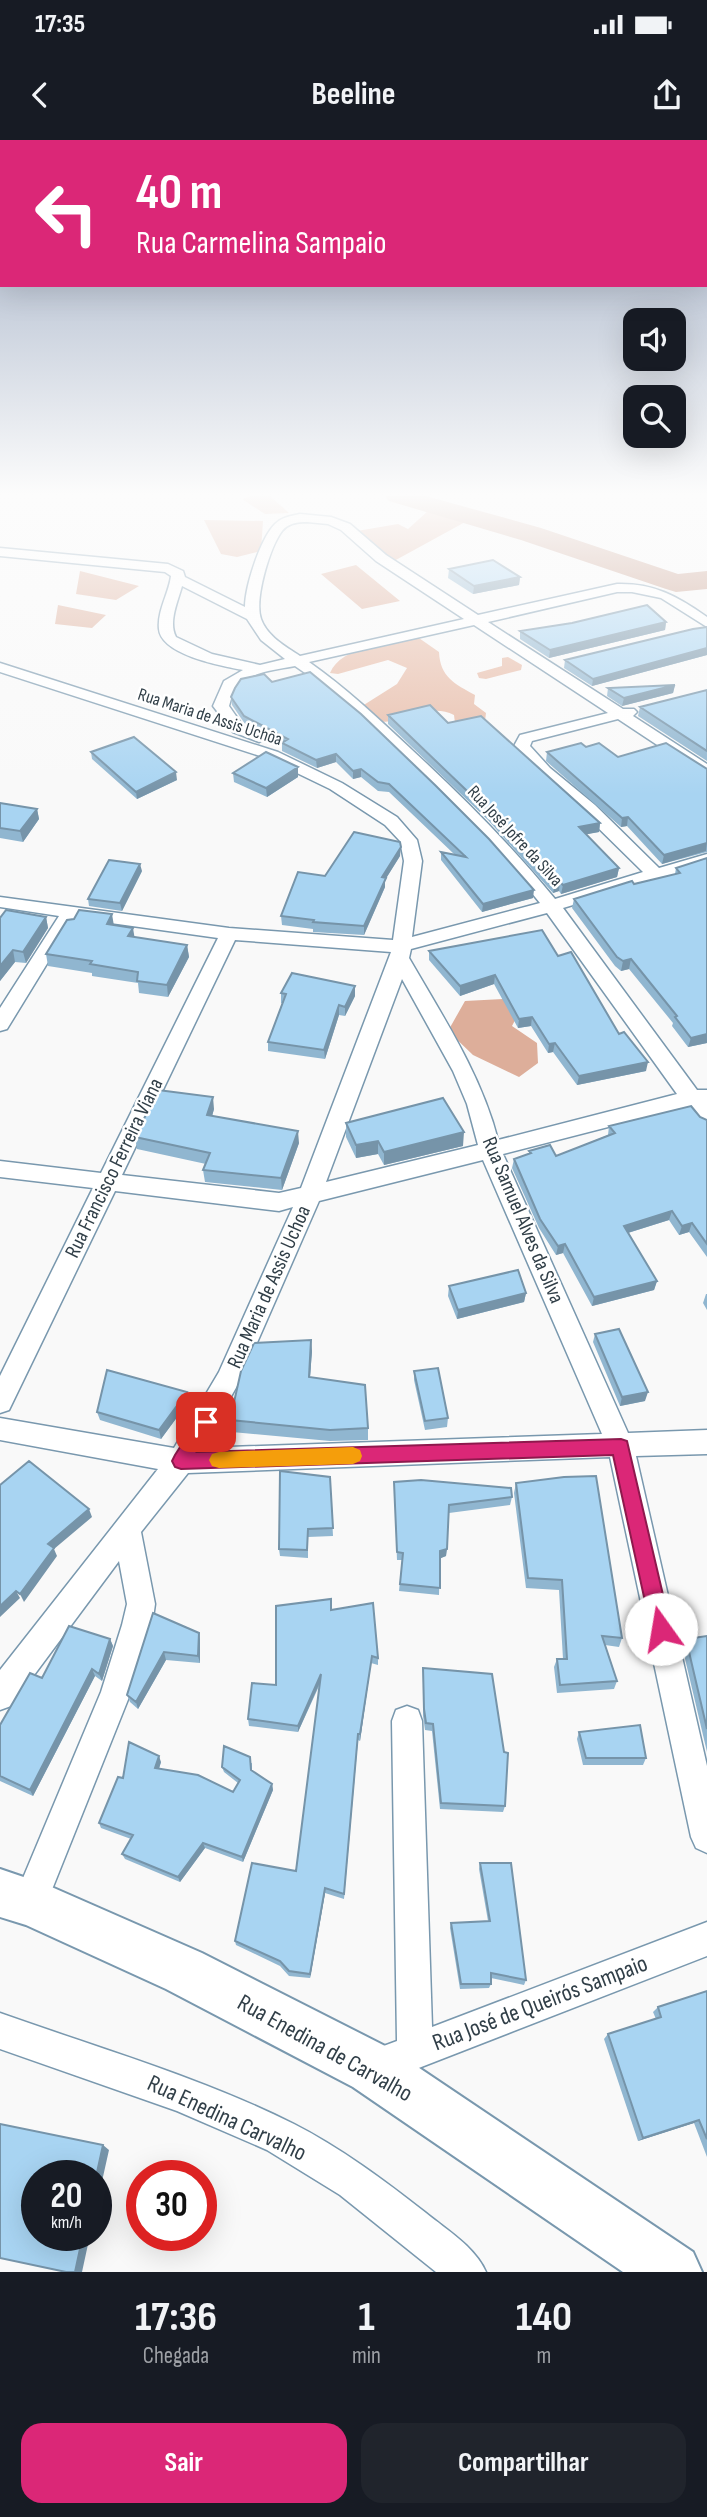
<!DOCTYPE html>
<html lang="pt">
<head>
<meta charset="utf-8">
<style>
  :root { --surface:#171b24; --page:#20242c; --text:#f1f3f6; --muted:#9ea1a6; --accent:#db2777 }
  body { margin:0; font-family:"Sofia Sans Condensed",sans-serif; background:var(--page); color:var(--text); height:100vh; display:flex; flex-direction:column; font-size:26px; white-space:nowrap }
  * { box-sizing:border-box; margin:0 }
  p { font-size:23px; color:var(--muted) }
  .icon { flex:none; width:38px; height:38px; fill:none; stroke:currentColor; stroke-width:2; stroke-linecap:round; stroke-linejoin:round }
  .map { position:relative; height:2132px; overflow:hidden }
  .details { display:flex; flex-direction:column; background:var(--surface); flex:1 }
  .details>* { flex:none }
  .top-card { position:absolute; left:0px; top:0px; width:707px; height:147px; box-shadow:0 7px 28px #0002; background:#db2777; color:#fff; overflow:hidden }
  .buttons { position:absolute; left:623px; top:168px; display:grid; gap:14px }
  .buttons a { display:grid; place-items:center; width:63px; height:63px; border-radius:14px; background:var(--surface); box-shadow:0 7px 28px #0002; font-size:35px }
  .speed { position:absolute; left:21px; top:2020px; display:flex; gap:14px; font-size:35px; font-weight:700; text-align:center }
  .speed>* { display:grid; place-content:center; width:91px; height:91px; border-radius:50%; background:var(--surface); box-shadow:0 7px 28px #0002; line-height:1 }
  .speed small { font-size:18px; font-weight:400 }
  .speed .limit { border:10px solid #d22; background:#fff; color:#111 }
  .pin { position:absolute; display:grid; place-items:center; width:60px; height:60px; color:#fff; margin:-30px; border-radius:14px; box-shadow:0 4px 10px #0006 }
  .me { position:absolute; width:77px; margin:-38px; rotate:347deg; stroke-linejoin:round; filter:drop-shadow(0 0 5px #0008) }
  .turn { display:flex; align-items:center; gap:24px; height:147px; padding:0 21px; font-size:32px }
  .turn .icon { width:91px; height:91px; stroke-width:2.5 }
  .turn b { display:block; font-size:49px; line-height:60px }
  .eta { display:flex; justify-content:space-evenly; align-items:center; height:119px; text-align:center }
  .eta b { font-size:42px; font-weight:700; line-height:49px }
  .button { display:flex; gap:14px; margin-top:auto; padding:14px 21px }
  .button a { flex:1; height:80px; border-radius:21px; background:var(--accent); color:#fff; font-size:28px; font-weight:700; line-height:80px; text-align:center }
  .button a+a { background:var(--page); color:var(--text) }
  .status { display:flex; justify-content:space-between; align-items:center; height:49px; padding:0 35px; background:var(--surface); direction:ltr }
  .status svg { height:19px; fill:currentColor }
  header { display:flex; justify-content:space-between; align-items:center; height:91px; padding:0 21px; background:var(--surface); font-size:32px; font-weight:700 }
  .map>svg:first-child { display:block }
</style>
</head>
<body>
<div class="status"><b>17:35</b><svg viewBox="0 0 49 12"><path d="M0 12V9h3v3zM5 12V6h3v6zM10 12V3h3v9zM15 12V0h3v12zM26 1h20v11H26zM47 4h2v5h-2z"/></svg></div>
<header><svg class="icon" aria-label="back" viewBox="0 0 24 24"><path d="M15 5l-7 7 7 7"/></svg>Beeline<svg class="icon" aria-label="share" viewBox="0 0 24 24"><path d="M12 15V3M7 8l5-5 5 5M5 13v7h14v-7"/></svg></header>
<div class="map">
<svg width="707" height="2132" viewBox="0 0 707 2132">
  <rect width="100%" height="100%" fill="#f9f9f9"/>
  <path fill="#e7bba7" d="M416,496L439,512C440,537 455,544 475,555L474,564L486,573L485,581L455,583L454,575C425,560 397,591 372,579C368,577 363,571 359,568L397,544L407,528L388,520L338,534L330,533C341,506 391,502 416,496Z
    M508,517L522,525L521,530L486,539L479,538L477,533L502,526V518Z"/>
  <path fill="#ddae9a" d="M251,356H270L289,373L265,374L242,359Z
    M428,371L467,381L394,421L357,391L398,384L408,389Z
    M204,380L263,381L261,411L237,417L221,414Z
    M356,425L400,461L362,469L321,434Z
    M80,431L139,446L116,460L76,454Z
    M58,465L106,475L92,488L55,484Z
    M503,859L524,863L512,886L537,903L538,923L519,937L473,915L448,891L465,861Z"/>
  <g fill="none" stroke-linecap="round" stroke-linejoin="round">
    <path fill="#c49683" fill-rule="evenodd" d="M385,356H426L541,388L678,434L707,431V449L676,452L666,449L521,400L389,361Z"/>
    <defs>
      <path id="minor" d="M300,374L331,377L350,384L386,415L478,475L617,444C654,443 677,456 707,477V487L661,458L632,452H617L488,482L623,569H634L637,572L633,576L707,624V636L701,634L618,579L532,601L530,606L550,628L595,665L659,728L707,714V725L563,768L697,950H707V988L699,985L686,967L503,1014L628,1293L707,1290V1314L636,1316L707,1626V1713L696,1708L691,1697L610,1317L188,1333L141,1392L155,1464L152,1485L131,1552L47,1762L42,1774L30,1779L18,1774L13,1762L101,1552L122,1485L127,1464L119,1421L11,1566L0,1570V1530L158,1329L0,1300V1278L174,1308L219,1232L293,1067L279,1071L115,1051L9,1270L0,1273V1236L93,1048L0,1037V1021L101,1033L218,798L75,778L7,889L0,891V868L59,776L0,767V757L229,788L393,800L404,721L400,701L385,685L330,649L266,618L0,532V523L278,612L342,643L397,677L417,700L422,721L412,797L540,763C498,710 449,662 400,616C367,584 333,551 295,526C265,532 237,532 229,566L243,586L267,597L259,602L233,592L213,566L224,541L243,530C222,526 161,515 159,489C157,471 169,453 171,436L165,432L0,416V408L168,424L183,431L185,437L245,467C245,447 260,399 275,384C282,377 291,376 300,374ZM307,382L328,384L341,390L376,421L464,479L300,516C285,506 267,496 261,479C254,459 270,407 282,391C288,383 298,382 307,382ZM182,446L247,479L261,500L285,519L260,525L212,514L176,497C168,482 178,461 182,446ZM474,485L608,573L520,595L514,606L538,634L583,673L643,732L555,759C511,705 462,656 411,609C379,579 346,548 309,522ZM547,773L677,954L498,1000C481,934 443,877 409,818L411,809ZM235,800L391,812L301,1048L279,1053L122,1035ZM402,839L453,931L467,964L478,1005L326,1042ZM483,1020L602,1294L202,1308L242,1237L319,1061Z
        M407,1566L418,1570L422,1581L432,1887L707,1782V1816L375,1945L362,1940L357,1927L362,1914L397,1901L392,1581L396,1570Z
        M0,1873C98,1908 200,1937 294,1984C341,2008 384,2040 426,2073C447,2090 475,2107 486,2132H436L340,2055L267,2010L177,1971L0,1909Z"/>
      <path id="secondary" d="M0,1729L47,1745L202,1813L391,1909L693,2112L702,2132H623L353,1947L166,1849L26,1785L0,1777Z"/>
    </defs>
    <use href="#minor" stroke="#7998ae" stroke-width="3"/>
    <use href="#secondary" stroke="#7998ae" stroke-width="4"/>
    <use href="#minor" fill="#fff" fill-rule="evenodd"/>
    <use href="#secondary" fill="#fff" fill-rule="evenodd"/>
  </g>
  <path fill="#90b6d0" d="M449,429L520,437L519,445L473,454L448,438Z
    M666,482L665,490L549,518L520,499V491Z
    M707,487V515L592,546L564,528L565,520Z
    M272,542L533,758L482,772L441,720V712L454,714L389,652L378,651L361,637L353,639L336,622L317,628L282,611V604L245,584L232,565L231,557Z
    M675,545L673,553L622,566L607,556L608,548Z
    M707,550V621L638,576L640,567Z
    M388,575L448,583L600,683L599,692L586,694L619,728L617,737L561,754L559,751L553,753L488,680L388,584Z
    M586,607L618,617L707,629V712L662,724L627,686L621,687L546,621L547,612Z
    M91,612L177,640L137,659L92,619Z
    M298,627V637L267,657L234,642L233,633Z
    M0,663L37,669L39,679L23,702L0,698Z
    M400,716L385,740V747L364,795L313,792V789L282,785L281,776L325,736Z
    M707,718V903L688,907L672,886L673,883L629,829L621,831L615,826L572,768L574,759L675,734L676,728Z
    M142,731L122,771L89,766L88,759Z
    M46,777L48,788L26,823L15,822L0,841V778Z
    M114,785L134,797L187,805L189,817L168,857L139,853L138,843L92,836V833L48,826L46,814Z
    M429,811L558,816L619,894L646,931L577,945L553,912L548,913L531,886L518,888L494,844L460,856L429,820Z
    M355,846V856L345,876L339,875L325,919L268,911V902L282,863H281V853Z
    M214,969L212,976L299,1003L282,1050L205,1042L203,1030L206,1024L137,1009L135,997Z
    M700,977L707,980V1117L689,1092L679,1095L669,1080L628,1093L657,1141L654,1150L592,1166L563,1113L556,1115L539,1088L512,1028L514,1019L529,1014V1011L556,1016L608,995L609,986Z
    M346,983L463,1006L384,1025L378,1014L356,1018L346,997Z
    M449,1146L526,1153L524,1162L457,1179L448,1156Z
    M706,1154H707V1170L703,1163Z
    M595,1194L645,1261L620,1266L593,1202Z
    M312,1211L310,1238L368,1288V1300L330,1301L232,1292L230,1280Z
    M414,1231L448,1278L447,1287L425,1290L414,1240Z
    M187,1252L189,1261L161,1299L100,1280L97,1272Z
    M330,1337L333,1396L308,1397V1418L280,1416L279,1409Z
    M394,1342L512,1357L510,1365L449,1373L446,1416L440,1418L439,1455L399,1451L402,1420H397Z
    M516,1343L622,1498L619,1507L605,1505L617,1541L614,1549L557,1553L554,1527L557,1519H563L559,1450L526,1448L514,1353Z
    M332,1470L378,1518V1525L371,1523L360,1601L358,1600L344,1759L325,1753L310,1838L289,1836L280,1826L236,1805L235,1801L296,1731L320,1544L298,1592L249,1586L248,1579L276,1545Z
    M153,1473L199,1493L200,1500V1523L166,1520L138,1569L130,1562L127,1555Z
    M707,1496V1612L682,1506L686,1499Z
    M110,1499L113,1506L102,1541L95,1536L33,1656L0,1641V1585L42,1538Z
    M423,1528L505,1666L503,1672L440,1669L432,1591L425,1590L423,1576Z
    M579,1592L646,1618L643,1625H583L577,1599Z
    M161,1622L159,1629L233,1652L238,1643L224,1632L222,1627L252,1623V1630L272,1644L273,1650L243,1722L205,1708L180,1742L125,1719L122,1714L131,1699L101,1688L99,1683L123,1638Z
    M480,1723L526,1840L524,1845L491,1838V1844L489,1848L460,1849L450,1788L451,1783L488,1781L479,1729Z
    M707,1851V2017L694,1983L638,2001L604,1899L608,1894L656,1879L653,1872L658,1867Z"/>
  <path fill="#7694a9" d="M520,437L519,445L473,454L474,446Z
    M666,482L665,490L549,518L550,510Z
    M707,508V515L592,546L593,539Z
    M675,545L673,553L622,566L624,558Z
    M336,614V622L317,628L316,620Z
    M298,627V637L267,657L266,648Z
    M361,629V637L353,639V631Z
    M176,632L177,640L137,659L136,652Z
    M37,669L39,679L23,702L20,691Z
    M628,677L627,686L621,687L622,678Z
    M600,683L599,692L578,696L579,687Z
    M707,703L706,711L662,724L664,715Z
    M401,707L400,716L385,740V747L364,795V786L382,737Z
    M140,724L142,731L122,771L120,763Z
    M619,728L617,737L561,754L563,745Z
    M560,742L559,751L553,753L555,744Z
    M534,750L533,758L482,772L483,764Z
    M112,774L114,786L107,784Z
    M46,777L48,788L26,823L23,812Z
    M133,788L135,800L128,796Z
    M187,805L189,817L168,857L167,845Z
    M13,810L15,822L0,841V826Z
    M631,819L629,829L621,831L623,821Z
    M495,835L494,844L460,856V846Z
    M355,846V856L345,876V867Z
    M339,865V875L325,919L324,910Z
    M532,877L531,886L518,888L519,879Z
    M707,894V903L688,907L691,898Z
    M555,903L553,912L548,913L549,904Z
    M648,922L646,931L577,945L579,936Z
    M213,957L214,969L209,987L207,975Z
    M298,991L299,1003L282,1050L281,1038Z
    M464,992L463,1006L384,1025V1012Z
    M378,1001V1014L356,1018V1005Z
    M672,1071L669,1080L621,1095L624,1086Z
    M692,1083L689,1092L679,1095L682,1086Z
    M565,1104L563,1113L556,1115L558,1106Z
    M657,1141L654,1150L592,1166L594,1157Z
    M526,1153L524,1162L457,1179L458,1170Z
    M311,1200L312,1211L309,1249V1237Z
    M187,1252L189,1261L161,1299L159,1290Z
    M648,1252L645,1261L620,1266L622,1257Z
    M89,1369L92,1377L54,1409L57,1416L24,1462L20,1454L48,1404Z
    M447,1409L446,1416L439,1419L440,1411Z
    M16,1451L20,1458L0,1477V1466Z
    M199,1493L200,1500V1523L198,1516Z
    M110,1499L113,1506L102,1541L99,1534Z
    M164,1512L166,1520L138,1569L136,1562Z
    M372,1516L371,1523L360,1601V1594Z
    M92,1529L95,1536L33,1656L30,1650Z
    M321,1534V1540L298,1592V1586Z
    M159,1616L161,1622L157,1634L155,1628Z
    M272,1644L273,1650L243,1722L242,1717Z
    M203,1703L205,1708L180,1742L178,1737Z
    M325,1748V1753L310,1838V1834Z
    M699,1980L694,1983L638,2001L643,1998Z
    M103,2005L109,2010L96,2068V2037Z
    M83,2095H90L82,2132H75Z"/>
  <path fill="#a8d4f2" stroke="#7694a9" stroke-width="2" d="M493,420L520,437L474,446L449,429Z
    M647,465L666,482L550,510L520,491L572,483Z
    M707,487V508L593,539L565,520L693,489Z
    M310,532L361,574L435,645L489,699L534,750L483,764L441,712L466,717L389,644L378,642L361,629L353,631L336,614L316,620L282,603L288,599L244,576L231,557L235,548L241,539L264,534L272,542Z
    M675,545L624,558L608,548Z
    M707,550V611L640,567Z
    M430,565L448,583L481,576L600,683L579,687L619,728L563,745L560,742L555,744L488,671L388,575Z
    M134,597L176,632L136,652L91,612Z
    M581,603L586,607L599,603L618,617L666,603L707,629V703L664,715L628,677L622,678L547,612Z
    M266,612L298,627L266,648L233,633Z
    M0,663L37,669L20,691L0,688Z
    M354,692L400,702L401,707L382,737L386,738L364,786L313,782L314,780L281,776L298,732L325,736Z
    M707,718V894L691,898L675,877L677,876L631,819L623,821L617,817L574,759L632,741L634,744L680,733L676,728Z
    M109,720L140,724L120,763L88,759Z
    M6,770L46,777L23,812L13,810L0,826V778Z
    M79,770L112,774L107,784L133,788L128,796L187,805L167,845L137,841L138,832L90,824L92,821L46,814L67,780L74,779Z
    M542,790L558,816L571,812L619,894L624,892L648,922L579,936L555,903L549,904L532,877L519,879L495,835L460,846L429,811Z
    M292,833L355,846L345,867L339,865L324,910L268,902L286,854L281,853Z
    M158,950L213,957L207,975L298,991L281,1038L203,1030L210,1013L135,997Z
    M443,958L464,992L384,1012L378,1001L356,1005L346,983Z
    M691,966L700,977L707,980V1104L692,1083L682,1086L672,1071L624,1086L657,1141L594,1157L565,1104L558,1106L540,1079L514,1019L531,1013L529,1011L550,1005L556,1016L615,993L609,986Z
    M518,1130L526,1153L458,1170L449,1146Z
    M619,1189L648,1252L622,1257L595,1194Z
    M311,1200L309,1237L365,1245L368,1288L330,1290L230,1280L241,1231L254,1203Z
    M438,1228L448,1278L425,1281L414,1231Z
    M107,1230L187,1252L159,1290L97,1272Z
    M29,1321L89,1369L48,1404L54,1408L20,1454L16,1451L0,1466V1345Z
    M280,1331L330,1337L333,1388L308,1389L307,1410L279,1409Z
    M596,1336L622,1498L602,1496L617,1541L560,1545L557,1519H567L562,1440L528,1438L516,1343L564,1337Z
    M421,1340L511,1348L512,1357L449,1365L447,1409L440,1411V1448L400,1444L403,1413L397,1412L394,1342Z
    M331,1459V1470L373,1463L378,1518L372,1516L360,1594H358L344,1754L325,1748L310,1834L289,1831L280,1821L235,1801L252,1723L296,1731L321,1534L298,1586L248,1579L252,1543L276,1545V1466Z
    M153,1473L199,1493L198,1516L164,1512L136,1562L127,1555Z
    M69,1486L110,1499L99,1534L92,1529L30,1650L0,1636V1585L30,1533L42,1538Z
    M707,1496V1589L686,1499Z
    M423,1528L492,1534L504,1612L508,1613L505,1666L441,1663L433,1584L426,1583L424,1569Z
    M640,1585L646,1618H586L579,1592Z
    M129,1602L159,1616L155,1628L198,1635L233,1652L240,1640L222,1627L224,1606L250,1617L251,1630L272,1644L242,1717L203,1703L178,1737L122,1714L133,1695L99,1683L118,1637L123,1638Z
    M480,1723H511L526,1840L491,1833V1844H461L451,1783L490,1781Z
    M707,1851V1999L699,1980L643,1998L608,1894L661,1877L658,1867Z
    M0,1984L103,2005L96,2037V2035H37V2095H83L75,2132H66L0,2118Z"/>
  <linearGradient id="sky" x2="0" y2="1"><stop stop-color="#99a8c0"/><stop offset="0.54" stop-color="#fcfcfc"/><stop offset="1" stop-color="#fcfcfc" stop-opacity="0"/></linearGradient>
  <rect width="707" height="655" fill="url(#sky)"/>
  <path fill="#db2777" stroke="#8e194d" stroke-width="2" d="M206,1274L213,1276L215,1282L197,1312L621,1299L627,1301L671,1489L668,1496L661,1499L654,1496L651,1489L613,1315L181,1329L175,1327L172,1321L175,1315L200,1276Z"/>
  <path fill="#f59e0b" d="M353,1307L360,1310L362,1316L360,1321L353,1324L219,1328L212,1326L209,1320L212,1314L219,1312Z"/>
  <g text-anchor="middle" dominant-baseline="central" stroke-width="5" stroke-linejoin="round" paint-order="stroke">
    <g font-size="18" fill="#313f48" stroke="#fff">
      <text transform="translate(210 577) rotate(18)">Rua Maria de Assis Uchôa</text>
      <text transform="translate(515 696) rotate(47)">Rua José Jofre da Silva</text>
    </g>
    <g font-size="21" fill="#313f48" stroke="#fff">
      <text transform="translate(114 1028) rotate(-64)">Rua Francisco Ferreira Viana</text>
      <text transform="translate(523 1080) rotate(67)">Rua Samuel Alves da Silva</text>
      <text transform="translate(269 1147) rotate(-66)">Rua Maria de Assis Uchoa</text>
    </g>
    <g font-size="24" fill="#313f48" stroke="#fff">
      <text transform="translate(540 1863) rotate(-21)">Rua José de Queirós Sampaio</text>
      <text transform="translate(325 1908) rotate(29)">Rua Enedina de Carvalho</text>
      <text transform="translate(227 1978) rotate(25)">Rua Enedina Carvalho</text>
    </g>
  </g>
</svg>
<div class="buttons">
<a><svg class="icon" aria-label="sound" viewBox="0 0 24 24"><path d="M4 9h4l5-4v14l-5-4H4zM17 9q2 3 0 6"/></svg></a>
<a><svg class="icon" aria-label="search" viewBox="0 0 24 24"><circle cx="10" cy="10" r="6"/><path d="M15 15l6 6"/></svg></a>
</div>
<div class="speed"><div>20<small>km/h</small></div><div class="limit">30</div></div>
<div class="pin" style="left:206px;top:1282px;background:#d93025"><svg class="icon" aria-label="arrive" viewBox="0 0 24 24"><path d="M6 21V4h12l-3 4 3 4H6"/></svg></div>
<svg class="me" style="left:661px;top:1489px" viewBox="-20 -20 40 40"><circle r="19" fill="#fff"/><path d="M0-13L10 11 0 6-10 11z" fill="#db2777"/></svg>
<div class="top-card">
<div class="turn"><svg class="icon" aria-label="left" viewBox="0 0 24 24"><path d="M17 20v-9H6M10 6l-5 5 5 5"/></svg><div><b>40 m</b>Rua Carmelina Sampaio</div></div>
</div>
</div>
<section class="details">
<div class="eta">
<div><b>17:36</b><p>Chegada</p></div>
<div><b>1</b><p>min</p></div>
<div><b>140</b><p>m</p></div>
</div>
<div class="button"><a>Sair</a><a>Compartilhar</a></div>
</section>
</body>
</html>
